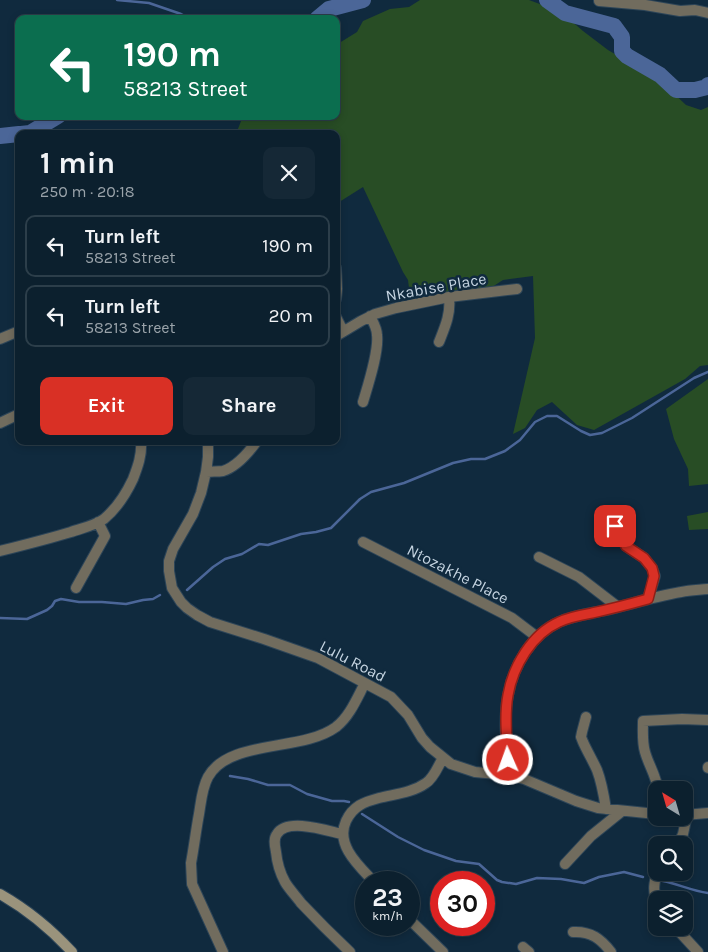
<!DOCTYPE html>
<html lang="en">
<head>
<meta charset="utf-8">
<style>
  :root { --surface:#0c202e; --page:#152836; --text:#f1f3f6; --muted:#9aa3aa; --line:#2c3e4a; --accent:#d93025 }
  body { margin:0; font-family:Karla,sans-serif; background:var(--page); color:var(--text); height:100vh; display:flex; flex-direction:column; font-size:19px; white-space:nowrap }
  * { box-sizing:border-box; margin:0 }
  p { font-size:16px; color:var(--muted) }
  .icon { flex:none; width:28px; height:28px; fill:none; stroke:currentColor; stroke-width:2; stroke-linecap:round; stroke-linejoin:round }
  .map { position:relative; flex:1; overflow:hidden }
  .details { position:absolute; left:15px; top:130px; width:325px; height:315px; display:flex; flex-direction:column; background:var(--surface); border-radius:10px; box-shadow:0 2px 8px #0003,0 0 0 1px var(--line) }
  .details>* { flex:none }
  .banner { position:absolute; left:15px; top:15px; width:325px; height:105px; border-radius:10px; box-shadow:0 2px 8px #0003,0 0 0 1px var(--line); background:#0b6e4f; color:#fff; overflow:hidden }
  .needle { width:32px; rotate:323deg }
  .fabs { position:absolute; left:648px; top:781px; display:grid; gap:10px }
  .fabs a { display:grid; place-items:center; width:45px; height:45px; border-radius:10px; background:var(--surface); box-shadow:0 2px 8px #0003,0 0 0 1px var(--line); font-size:25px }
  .speed { position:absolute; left:355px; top:871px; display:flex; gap:10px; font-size:25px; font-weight:700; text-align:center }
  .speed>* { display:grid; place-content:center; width:65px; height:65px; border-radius:50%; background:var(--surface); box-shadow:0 2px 8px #0003,0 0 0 1px var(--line); line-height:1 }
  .speed small { font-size:12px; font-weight:400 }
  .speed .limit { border:8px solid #d22; background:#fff; color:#111 }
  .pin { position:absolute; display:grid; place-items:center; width:42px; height:42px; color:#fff; margin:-21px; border-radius:10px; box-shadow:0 2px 8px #0006 }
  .me { position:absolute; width:55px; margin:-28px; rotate:358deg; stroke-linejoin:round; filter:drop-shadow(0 0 4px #0008) }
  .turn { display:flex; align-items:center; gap:18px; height:105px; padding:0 25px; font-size:22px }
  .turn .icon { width:65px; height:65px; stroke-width:2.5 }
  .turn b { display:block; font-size:35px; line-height:42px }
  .round { display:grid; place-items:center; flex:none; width:52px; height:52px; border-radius:10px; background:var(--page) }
  .overview { display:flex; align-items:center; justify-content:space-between; height:85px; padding:0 25px }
  h1 { font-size:30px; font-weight:700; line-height:38px }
  .button { display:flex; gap:10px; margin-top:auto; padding:10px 25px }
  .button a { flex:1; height:58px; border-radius:10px; background:var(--accent); color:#fff; font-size:20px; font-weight:700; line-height:58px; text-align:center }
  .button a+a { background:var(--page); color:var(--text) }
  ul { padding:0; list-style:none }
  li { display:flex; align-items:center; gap:15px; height:62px; margin:0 10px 8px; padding:0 15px; border:2px solid var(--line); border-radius:10px }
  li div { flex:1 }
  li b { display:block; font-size:19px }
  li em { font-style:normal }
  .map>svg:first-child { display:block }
</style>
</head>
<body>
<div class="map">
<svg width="708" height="952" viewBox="0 0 708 952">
  <rect width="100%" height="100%" fill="#102a3e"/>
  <path fill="#284d25" d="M420,0H529L561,12L583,31L608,50L649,74L669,89L686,105L701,110L708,107V365L700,366L685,379L594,430L577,425L552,402L537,410L525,428L513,434L535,338L533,276L503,280L492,287L410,296L408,280L403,272L363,187L336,204V134H236L243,116H336V45L357,32L363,21L390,9L409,7Z
    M708,379V484L689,486L688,469L674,439L666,409Z
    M708,512V529L689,530L687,516Z"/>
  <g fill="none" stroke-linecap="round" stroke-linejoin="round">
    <path stroke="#4b6698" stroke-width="2.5" d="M117,0L149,3L181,14L191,19
      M187,590L213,567L225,559L242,554L259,544L268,545L301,534L316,532L331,528L360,499L371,492L404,483L453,463L471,459H485L505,451L520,440L535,422L547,416H557L581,431L590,435L602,433L632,418L694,378L708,372
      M0,618L27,619L47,610L52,606L55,601L61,599L79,602H102L126,604L143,600L153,599L160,595
      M230,776L248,779L268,785H290L307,794L332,801H344L349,802
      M362,814L398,837L424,850L456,861L479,864L497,880L502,882L516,884L537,878L561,879L584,883L599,877L624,872L643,877
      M663,881C678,884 692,891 708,893"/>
    <path stroke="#4b6698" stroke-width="16" d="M547,0L565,13L614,26L622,37V51L627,56L660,75L676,90H695L707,87L708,85
      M317,19L329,9L363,0
      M21,134L30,133L58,116
      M0,136L19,134"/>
    <defs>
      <path id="street" d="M599,1L645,5L680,11L695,10L708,13
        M336,268L337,289L336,299
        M336,317L343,331
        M336,336L361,321L375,314L396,308L449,297L517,289
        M0,339L19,331
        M439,342C445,327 451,314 449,297
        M363,402C368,385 379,352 377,335C377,328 373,322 370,316
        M0,423L19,414
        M208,441V457L206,472L201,493L193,514L173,549L169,561V571L172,588L181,602L187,608L197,615L210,622L264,639L318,658L391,697L408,715L422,738L430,747L451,764L475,772L508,775L524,779L576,801L598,808L656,814
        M206,472C211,471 217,472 223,471C236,467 249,452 257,441
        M615,525L626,546L644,558L652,568L655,576L648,599
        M363,542L512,618L537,637
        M0,551C24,545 48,539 71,532C82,528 94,526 104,519C117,508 126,494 133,479C138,466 142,455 141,441
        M539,557L579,577L618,607
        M76,588L105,536L98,522
        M586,717L582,732L581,737L583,742C587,751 593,761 597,770C602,783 604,796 606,809
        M708,767V768
        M508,775C507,749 503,721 508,695C513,666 532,634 559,622C574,615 594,613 611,609C634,603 657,596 681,592C690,590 699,590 708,589
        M658,790C656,775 649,766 645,752C642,742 643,731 643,721L682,719L708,720
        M684,815L708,813
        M342,834C328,831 287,817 277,834C273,839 275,846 276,852C277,862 280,873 285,882C289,889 296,896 301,903C317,920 333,936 350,952
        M678,845L683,834L687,815
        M565,864L591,836L622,811
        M374,882C359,866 335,845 346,821C353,806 364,802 379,798C395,794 412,793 426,783C434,778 438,766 443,758
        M656,901C653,890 654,883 657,872
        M409,919L443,952
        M676,928L698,952
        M573,932C591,931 601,939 611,952
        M523,947L529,952
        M223,952L192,884L191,863C194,847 196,830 199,814C201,802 202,788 208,777C229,739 302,752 336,727C350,716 357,698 365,683"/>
      <path id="secondary" d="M0,894C28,910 50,928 72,952"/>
    </defs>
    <use href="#street" stroke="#2d4558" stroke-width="12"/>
    <use href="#secondary" stroke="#2d4558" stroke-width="12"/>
    <use href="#street" stroke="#716c5e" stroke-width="10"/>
    <use href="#secondary" stroke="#9a937c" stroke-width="10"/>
  </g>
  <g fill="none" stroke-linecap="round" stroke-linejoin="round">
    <defs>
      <path id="route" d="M508,760C507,739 504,716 508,695C513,666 532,634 559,622C569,617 581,615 592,613C611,609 630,604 648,599L654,576L652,568L644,558L626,546L615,526"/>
    </defs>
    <use href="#route" stroke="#8d1f18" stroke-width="12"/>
    <use href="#route" stroke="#d93025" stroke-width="9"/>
  </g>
  <g text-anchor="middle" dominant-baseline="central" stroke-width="5" stroke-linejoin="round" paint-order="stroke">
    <g font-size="16" fill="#c5d4e1" stroke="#102a3e">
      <text transform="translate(436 287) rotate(-10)">Nkabise Place</text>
      <text transform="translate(458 574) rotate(27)">Ntozakhe Place</text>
      <text transform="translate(353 661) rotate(27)">Lulu Road</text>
    </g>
  </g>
</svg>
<div class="fabs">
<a><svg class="needle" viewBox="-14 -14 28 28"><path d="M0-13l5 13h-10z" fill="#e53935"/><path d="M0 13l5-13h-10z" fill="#9aa3aa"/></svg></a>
<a><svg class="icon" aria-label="search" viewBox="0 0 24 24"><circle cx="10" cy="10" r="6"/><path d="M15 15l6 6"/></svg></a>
<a><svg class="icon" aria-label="layers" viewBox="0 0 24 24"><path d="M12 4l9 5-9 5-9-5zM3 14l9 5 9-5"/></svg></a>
</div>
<div class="speed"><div>23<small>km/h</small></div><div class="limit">30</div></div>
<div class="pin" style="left:615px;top:526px;background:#d93025"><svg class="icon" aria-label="arrive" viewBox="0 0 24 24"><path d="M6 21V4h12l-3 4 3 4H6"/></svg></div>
<svg class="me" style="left:508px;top:760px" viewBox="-20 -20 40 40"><circle r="17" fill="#d93025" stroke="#fff" stroke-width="3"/><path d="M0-11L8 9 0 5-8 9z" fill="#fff"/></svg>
<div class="banner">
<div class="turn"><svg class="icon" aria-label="left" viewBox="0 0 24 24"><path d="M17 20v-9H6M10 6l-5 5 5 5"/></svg><div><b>190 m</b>58213 Street</div></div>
</div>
<section class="details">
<div class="overview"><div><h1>1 min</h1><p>250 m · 20:18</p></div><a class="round"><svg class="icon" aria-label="close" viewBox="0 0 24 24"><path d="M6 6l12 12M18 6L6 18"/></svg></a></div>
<ul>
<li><svg class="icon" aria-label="left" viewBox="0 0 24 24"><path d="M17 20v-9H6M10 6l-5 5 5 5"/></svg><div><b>Turn left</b><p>58213 Street</p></div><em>190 m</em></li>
<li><svg class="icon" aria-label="left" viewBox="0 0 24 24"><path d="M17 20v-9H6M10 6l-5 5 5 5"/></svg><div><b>Turn left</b><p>58213 Street</p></div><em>20 m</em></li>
</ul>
<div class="button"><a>Exit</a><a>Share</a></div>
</section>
</div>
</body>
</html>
